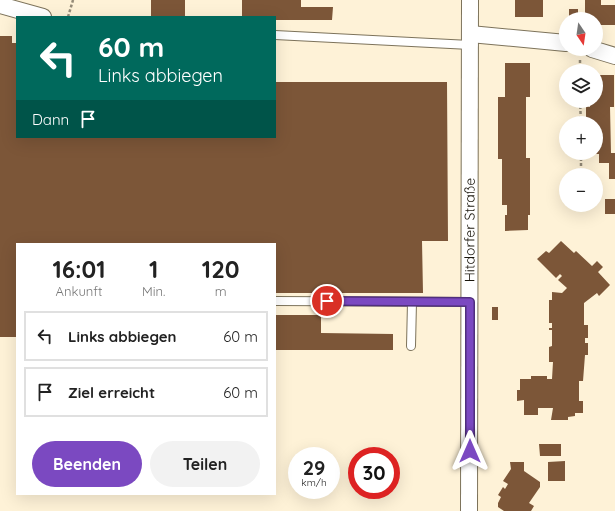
<!DOCTYPE html>
<html lang="de">
<head>
<meta charset="utf-8">
<style>
  :root { --surface:#fff; --page:#f2f2f2; --text:#222; --muted:#767676; --line:#e0e0e0; --accent:#7b49c1 }
  body { margin:0; font-family:Quicksand,sans-serif; background:var(--page); color:var(--text); height:100vh; display:flex; flex-direction:column; font-size:15px; white-space:nowrap }
  * { box-sizing:border-box; margin:0 }
  p { font-size:13px; color:var(--muted) }
  .icon { flex:none; width:22px; height:22px; fill:none; stroke:currentColor; stroke-width:2; stroke-linecap:round; stroke-linejoin:round }
  .map { position:relative; flex:1; overflow:hidden }
  .side { position:absolute; left:16px; top:243px; width:260px; height:252px; display:flex; flex-direction:column; background:var(--surface); border-radius:0px; box-shadow:0 4px 16px #0002 }
  .side>* { flex:none }
  .hud { position:absolute; left:16px; top:16px; width:260px; height:122px; border-radius:0px; box-shadow:0 4px 16px #0002; background:#00695c; color:#fff; overflow:hidden }
  .needle { width:26px; rotate:167deg }
  .controls { position:absolute; left:559px; top:12px; display:grid; gap:8px }
  .controls a { display:grid; place-items:center; width:44px; height:44px; border-radius:50%; background:var(--surface); box-shadow:0 4px 16px #0002; font-size:20px }
  .speed { position:absolute; left:288px; top:447px; display:flex; gap:8px; font-size:20px; font-weight:700; text-align:center }
  .speed>* { display:grid; place-content:center; width:52px; height:52px; border-radius:50%; background:var(--surface); box-shadow:0 4px 16px #0002; line-height:1 }
  .speed small { font-size:10px; font-weight:400 }
  .speed .limit { border:6px solid #d22; background:#fff; color:#111 }
  .pin { position:absolute; display:grid; place-items:center; width:34px; height:34px; color:#fff; margin:-17px; border:2px solid #fff; border-radius:50%; box-shadow:0 1px 4px #0007 }
  .me { position:absolute; width:44px; margin:-22px; rotate:0deg; stroke-linejoin:round; filter:drop-shadow(0 0 3px #0008) }
  .turn { display:flex; align-items:center; gap:14px; height:84px; padding:0 16px; font-size:18px }
  .turn .icon { width:52px; height:52px; stroke-width:2.5 }
  .turn b { display:block; font-size:28px; line-height:34px }
  .then { display:flex; align-items:center; height:38px; padding:0 16px; background:#0003; gap:8px; font-size:15px }
  .eta { display:flex; justify-content:space-evenly; align-items:center; height:68px; text-align:center }
  .eta b { font-size:24px; font-weight:700; line-height:28px }
  .button { display:flex; gap:8px; margin-top:auto; padding:8px 16px }
  .button a { flex:1; height:46px; border-radius:24px; background:var(--accent); color:#fff; font-size:16px; font-weight:700; line-height:46px; text-align:center }
  .button a+a { background:var(--page); color:var(--text) }
  ul { padding:0; list-style:none }
  li { display:flex; align-items:center; gap:12px; height:50px; margin:0 8px 6px; padding:0 8px; border:2px solid var(--line); border-radius:0px }
  li div { flex:1 }
  li b { display:block; font-size:15px }
  li em { font-style:normal }
  .map>svg:first-child { display:block }
</style>
</head>
<body>
<div class="map">
<svg width="615" height="511" viewBox="0 0 615 511">
  <rect width="100%" height="100%" fill="#fef2d7"/>
  <path fill="#7c5638" d="M151,0H185V17H151Z
    M242,0H301V7H333L332,20H275V17H242Z
    M515,0H543V17H515Z
    M585,0H601V5H615V25H596V19H585Z
    M569,9H578V19H569Z
    M0,36H12V43H17V137H275V82H447L448,241H422L423,293H275V244H17V337H0Z
    M505,63H530V97H526V158H530V215H528V230L505,231V215H507V205H502V159H498V97H505Z
    M596,75H614V107H610L611,153H615V179H609V163H599V154H596V123H586V106L590,107V101H596Z
    M605,199H615V214H605Z
    M561,241L574,253L576,251L592,266L597,261L603,267L598,272L610,285L599,296L597,293L584,303V325H588V338H585V343H588V355H585L583,381H579V401H583V413H575V416L568,417V420H551L553,408H538V415H524V400L517,401V390H520V379H531V376H547V379H552L553,362H549V347L552,346V330H549V328H552V323H549V300H552V292L562,293L567,288L558,280L562,276L560,274L556,278L537,259L546,251L549,253Z
    M492,307H498V320H492Z
    M275,315H321V333L393,334V350H275Z
    M539,444H561V456H540Z
    M565,461V481H548V462Z
    M510,462H524V471L540,482V487L529,503L534,506L531,511H504L498,507V503L501,497L498,495L503,487L505,489L508,484L503,481L511,469Z"/>
  <g fill="none" stroke-linecap="round" stroke-linejoin="round">
    <defs>
      <path id="lane" d="M275,35L470,45
        M275,301L470,302
        M411,346L412,302"/>
      <g id="street">
        <path d="M0,5L43,17"/>
        <path d="M470,34L566,43"/>
        <path d="M592,49L615,56"/>
        <path id="s1" d="M469,511L470,0"/>
      </g>
    </defs>
    <use href="#lane" stroke="#7d735b" stroke-width="10"/>
    <use href="#street" stroke="#7d735b" stroke-width="18"/>
    <path stroke="#948b78" stroke-width="2.5" stroke-dasharray="3 2" stroke-linecap="butt" d="M68,17L73,0
      M580,60V71
      M580,101L581,123
      M581,153V174"/>
    <use href="#lane" stroke="#fff" stroke-width="8"/>
    <use href="#street" stroke="#fff" stroke-width="16"/>
  </g>
  <g fill="none" stroke-linecap="round" stroke-linejoin="round">
    <defs>
      <path id="route" d="M327,301L470,302V451"/>
    </defs>
    <use href="#route" stroke="#502f7d" stroke-width="10"/>
    <use href="#route" stroke="#7b49c1" stroke-width="7"/>
  </g>
  <g text-anchor="middle" dominant-baseline="central" stroke-width="4" stroke-linejoin="round" paint-order="stroke">
    <g font-size="14" fill="#19150b" stroke="#fef2d7">
      <text stroke="none"><textPath href="#s1" startOffset="281">Hitdorfer Straße</textPath></text>
    </g>
  </g>
</svg>
<div class="controls">
<a><svg class="needle" viewBox="-14 -14 28 28"><path d="M0-13l5 13h-10z" fill="#e53935"/><path d="M0 13l5-13h-10z" fill="#767676"/></svg></a>
<a><svg class="icon" aria-label="layers" viewBox="0 0 24 24"><path d="M12 4l9 5-9 5-9-5zM3 14l9 5 9-5"/></svg></a>
<a>+</a>
<a>−</a>
</div>
<div class="speed"><div>29<small>km/h</small></div><div class="limit">30</div></div>
<div class="pin" style="left:327px;top:301px;background:#d93025"><svg class="icon" aria-label="arrive" viewBox="0 0 24 24"><path d="M6 21V4h12l-3 4 3 4H6"/></svg></div>
<svg class="me" style="left:470px;top:451px" viewBox="-20 -20 40 40"><path d="M0-17L14 15 0 8-14 15z" fill="#7b49c1" stroke="#fff" stroke-width="4"/></svg>
<div class="hud">
<div class="turn"><svg class="icon" aria-label="left" viewBox="0 0 24 24"><path d="M17 20v-9H6M10 6l-5 5 5 5"/></svg><div><b>60 m</b>Links abbiegen</div></div>
<div class="then">Dann<svg class="icon" aria-label="arrive" viewBox="0 0 24 24"><path d="M6 21V4h12l-3 4 3 4H6"/></svg></div>
</div>
<section class="side">
<div class="eta">
<div><b>16:01</b><p>Ankunft</p></div>
<div><b>1</b><p>Min.</p></div>
<div><b>120</b><p>m</p></div>
</div>
<ul>
<li><svg class="icon" aria-label="left" viewBox="0 0 24 24"><path d="M17 20v-9H6M10 6l-5 5 5 5"/></svg><div><b>Links abbiegen</b></div><em>60 m</em></li>
<li><svg class="icon" aria-label="arrive" viewBox="0 0 24 24"><path d="M6 21V4h12l-3 4 3 4H6"/></svg><div><b>Ziel erreicht</b></div><em>60 m</em></li>
</ul>
<div class="button"><a>Beenden</a><a>Teilen</a></div>
</section>
</div>
</body>
</html>
